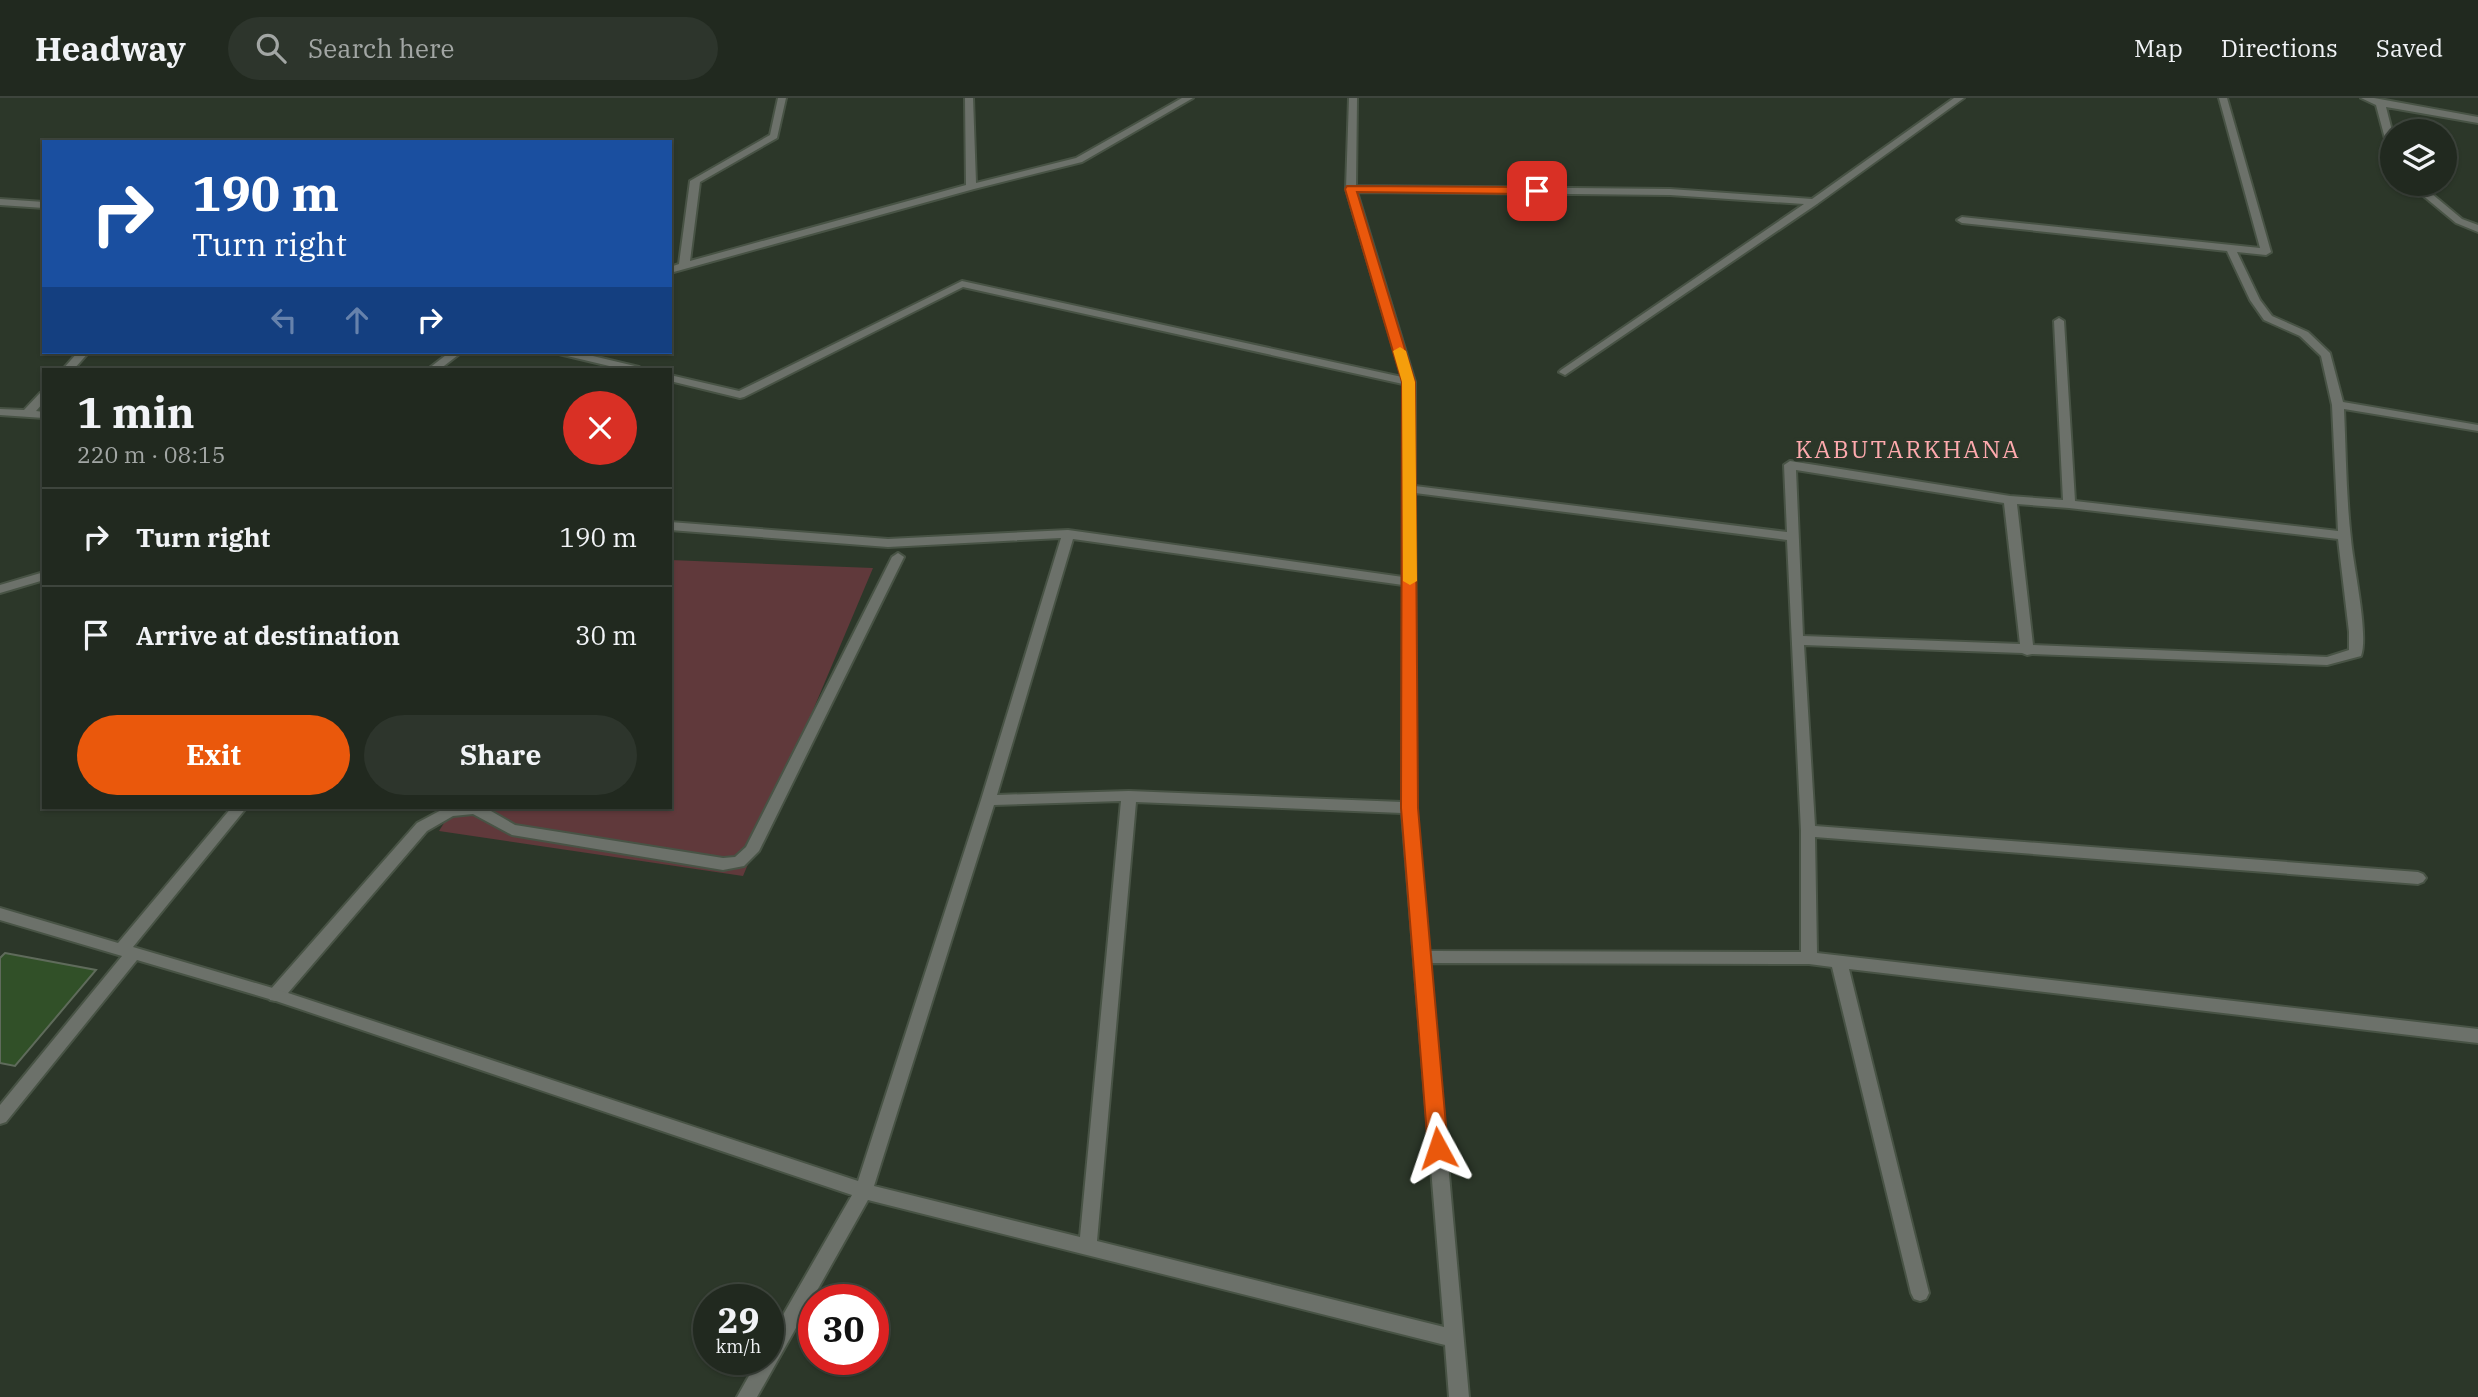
<!DOCTYPE html>
<html lang="en">
<head>
<meta charset="utf-8">
<style>
  :root { --surface:#21291f; --page:#2d352c; --text:#f1f3f6; --muted:#a2a6a4; --line:#3e453d; --accent:#ea580c }
  body { margin:0; font-family:"IBM Plex Serif",serif; background:var(--page); color:var(--text); height:100vh; display:flex; flex-direction:column; font-size:26px; white-space:nowrap }
  * { box-sizing:border-box; margin:0 }
  p { font-size:23px; color:var(--muted) }
  .icon { flex:none; width:38px; height:38px; fill:none; stroke:currentColor; stroke-width:2; stroke-linecap:round; stroke-linejoin:round }
  .map { position:relative; flex:1; overflow:hidden }
  .panel { position:absolute; left:42px; top:270px; width:630px; height:441px; display:flex; flex-direction:column; background:var(--surface); border-radius:0px; box-shadow:0 2px 5px #0004,0 0 0 2px var(--line) }
  .panel>* { flex:none }
  .banner { position:absolute; left:42px; top:42px; width:630px; height:214px; border-radius:0px; box-shadow:0 2px 5px #0004,0 0 0 2px var(--line); background:#1a4fa0; color:#fff; overflow:hidden }
  .fabs { position:absolute; left:2380px; top:21px; display:grid; gap:14px }
  .fabs a { display:grid; place-items:center; width:77px; height:77px; border-radius:50%; background:var(--surface); box-shadow:0 2px 5px #0004,0 0 0 2px var(--line); font-size:35px }
  .speed { position:absolute; left:693px; top:1186px; display:flex; gap:14px; font-size:35px; font-weight:700; text-align:center }
  .speed>* { display:grid; place-content:center; width:91px; height:91px; border-radius:50%; background:var(--surface); box-shadow:0 2px 5px #0004,0 0 0 2px var(--line); line-height:1 }
  .speed small { font-size:18px; font-weight:400 }
  .speed .limit { border:10px solid #d22; background:#fff; color:#111 }
  .pin { position:absolute; display:grid; place-items:center; width:60px; height:60px; color:#fff; margin:-30px; border-radius:14px; box-shadow:0 4px 10px #0006 }
  .me { position:absolute; width:77px; margin:-38px; rotate:355deg; stroke-linejoin:round; filter:drop-shadow(0 0 5px #0008) }
  .turn { display:flex; align-items:center; gap:24px; height:147px; padding:0 35px; font-size:32px }
  .turn .icon { width:91px; height:91px; stroke-width:2.5 }
  .turn b { display:block; font-size:49px; line-height:60px }
  .lanes { display:flex; align-items:center; height:66px; padding:0 35px; background:#0003; justify-content:center; gap:35px; direction:ltr }
  .lanes .off { opacity:.35 }
  .round { display:grid; place-items:center; flex:none; width:74px; height:74px; border-radius:37px; background:var(--page) }
  .headline { display:flex; align-items:center; justify-content:space-between; height:119px; padding:0 35px }
  h1 { font-size:42px; font-weight:700; line-height:52px }
  .button { display:flex; gap:14px; margin-top:auto; padding:14px 35px }
  .button a { flex:1; height:80px; border-radius:42px; background:var(--accent); color:#fff; font-size:28px; font-weight:700; line-height:80px; text-align:center }
  .button a+a { background:var(--page); color:var(--text) }
  ul { padding:0; list-style:none }
  li { display:flex; align-items:center; gap:21px; height:98px; padding:0 35px; border-top:2px solid var(--line) }
  li div { flex:1 }
  li b { display:block; font-size:26px }
  li em { font-style:normal }
  header { display:flex; align-items:center; gap:42px; box-sizing:border-box; height:98px; padding:0 35px; background:var(--surface); border-bottom:2px solid var(--line) }
  header strong { font-size:33px }
  nav { display:flex; gap:38px; margin-inline-start:auto; font-size:24px }
  .search { width:490px; height:63px; background:var(--page); display:flex; align-items:center; gap:18px; box-sizing:border-box; padding:0 24px; border-radius:38px; color:var(--muted); font-size:26px }
  .map>svg:first-child { display:block }
</style>
</head>
<body>
<header>
<strong>Headway</strong>
<div class="search"><svg class="icon" aria-label="search" viewBox="0 0 24 24"><circle cx="10" cy="10" r="6"/><path d="M15 15l6 6"/></svg>Search here</div>
<nav><a>Map</a><a>Directions</a><a>Saved</a></nav>
</header>
<div class="map">
<svg width="2478" height="1299" viewBox="0 0 2478 1299">
  <rect width="100%" height="100%" fill="#2c3729"/>
  <path fill="#60393b" d="M670,462L873,470L743,778L439,733L454,709H670Z"/>
  <path fill="#315028" stroke="#5f6b5b" stroke-width="2" d="M5,855L96,872L15,968L0,965V860Z"/>
  <g fill="none" stroke-linecap="round" stroke-linejoin="round">
    <defs>
      <path id="lane" d="M898,455L904,459L759,753L744,768L723,772L512,737L473,716L453,718L427,733L282,902L276,903L270,902L268,897L270,892L417,725L447,709H484L515,727L723,760L735,759L746,749L892,459Z"/>
      <path id="street" d="M778,0H786L777,40L700,84L690,163L966,87L965,0H973L976,85L1076,60L1182,0H1193L1082,64L974,91L670,175V169L679,166L690,83L770,37Z
        M1349,0H1357L1356,88L1670,91L1812,101L1954,0H1964L1817,106L1565,277L1559,274L1561,272L1804,106L1670,97L1357,94L1415,284V388L1787,434L1784,367L1790,363L2010,398L2063,402L2054,223L2059,220L2064,223L2075,403L2338,433L2332,307L2321,258L2300,238L2264,222L2250,202L2227,153L1962,125L1957,122L1962,119L2260,150L2219,0H2227L2271,154L2266,157L2237,154L2260,202L2272,218L2308,234L2330,255L2343,304L2478,327V333L2344,311C2346,354 2346,398 2351,441C2353,467 2369,537 2361,558L2327,567L2032,556L2027,557L2022,555L1804,547L1815,728L2418,774L2423,776L2426,780L2423,784L2418,786L1815,739L1817,855L2478,931V945L1849,871L1929,1195L1926,1201L1920,1203L1914,1201L1911,1195L1832,869L1809,866L1430,865L1469,1299H1449L1445,1247L868,1102L757,1299H737L758,1262H768V1243L852,1097L276,903L137,862L6,1024L0,1026V1007L122,858L0,822V810L118,845L232,709H247L133,849L276,891L858,1083L981,702L1061,440L888,449L670,432V424L888,441L1068,432L1403,479V286L963,189L744,299L740,300L670,283V277L739,293L962,183L1402,279L1346,91ZM1796,372L2004,405L2020,546L1803,538ZM1415,395L1787,442L1801,733V854L1429,853L1416,710ZM2017,406L2069,410L2338,441L2349,534V552L2327,559L2033,547ZM1073,441L1403,487L1402,704L1129,693L997,697ZM1121,703L1080,1139L874,1088L994,707ZM1136,704L1402,715L1444,1229L1097,1143Z
        M2361,0H2374L2478,19V25L2386,9L2392,33V51L2387,48L2376,7Z
        M2409,86H2420L2462,121L2478,127V134L2456,125Z
        M0,101L44,104V110L0,107Z
        M78,254H89L74,271H63Z
        M450,254H462L440,271H428Z
        M558,254H576L639,269L641,271H622L559,256Z
        M44,294V304L36,313L44,314V320L0,317V311L24,312L40,295Z
        M44,474V482L0,495V487Z"/>
    </defs>
    <use href="#lane" stroke="#485345" stroke-width="4"/>
    <use href="#street" stroke="#485345" stroke-width="4"/>
    <use href="#lane" fill="#6c716a" fill-rule="evenodd"/>
    <use href="#street" fill="#6c716a" fill-rule="evenodd"/>
  </g>
  <path fill="#ea580c" stroke="#983908" stroke-width="2" d="M1347,88L1537,89L1542,93L1537,96L1357,94L1415,284L1418,710L1448,1050L1445,1056L1438,1058L1431,1056L1428,1050L1401,710L1402,284L1345,91Z"/>
  <path fill="#f59e0b" d="M1400,249L1406,253L1415,284L1417,483L1410,487L1403,483L1402,284L1393,253Z"/>
  <g text-anchor="middle" dominant-baseline="central" stroke-width="7" stroke-linejoin="round" paint-order="stroke">
    <g font-size="24" letter-spacing="2" fill="#feaaae" stroke="#2c3729">
      <text x="1908" y="351">KABUTARKHANA</text>
    </g>
  </g>
</svg>
<div class="fabs">
<a><svg class="icon" aria-label="layers" viewBox="0 0 24 24"><path d="M12 4l9 5-9 5-9-5zM3 14l9 5 9-5"/></svg></a>
</div>
<div class="speed"><div>29<small>km/h</small></div><div class="limit">30</div></div>
<div class="pin" style="left:1537px;top:93px;background:#d93025"><svg class="icon" aria-label="arrive" viewBox="0 0 24 24"><path d="M6 21V4h12l-3 4 3 4H6"/></svg></div>
<svg class="me" style="left:1438px;top:1050px" viewBox="-20 -20 40 40"><path d="M0-17L14 15 0 8-14 15z" fill="#ea580c" stroke="#fff" stroke-width="4"/></svg>
<div class="banner">
<div class="turn"><svg class="icon" aria-label="right" viewBox="0 0 24 24"><path d="M7 20v-9h11M14 6l5 5-5 5"/></svg><div><b>190 m</b>Turn right</div></div>
<div class="lanes"><svg class="icon off" aria-label="left" viewBox="0 0 24 24"><path d="M17 20v-9H6M10 6l-5 5 5 5"/></svg><svg class="icon off" aria-label="ahead" viewBox="0 0 24 24"><path d="M12 20V5M6 11l6-6 6 6"/></svg><svg class="icon" aria-label="right" viewBox="0 0 24 24"><path d="M7 20v-9h11M14 6l5 5-5 5"/></svg></div>
</div>
<section class="panel">
<div class="headline"><div><h1>1 min</h1><p>220 m · 08:15</p></div><a class="round" style="background:#d93025;color:#fff"><svg class="icon" aria-label="close" viewBox="0 0 24 24"><path d="M6 6l12 12M18 6L6 18"/></svg></a></div>
<ul>
<li><svg class="icon" aria-label="right" viewBox="0 0 24 24"><path d="M7 20v-9h11M14 6l5 5-5 5"/></svg><div><b>Turn right</b></div><em>190 m</em></li>
<li><svg class="icon" aria-label="arrive" viewBox="0 0 24 24"><path d="M6 21V4h12l-3 4 3 4H6"/></svg><div><b>Arrive at destination</b></div><em>30 m</em></li>
</ul>
<div class="button"><a>Exit</a><a>Share</a></div>
</section>
</div>
</body>
</html>
